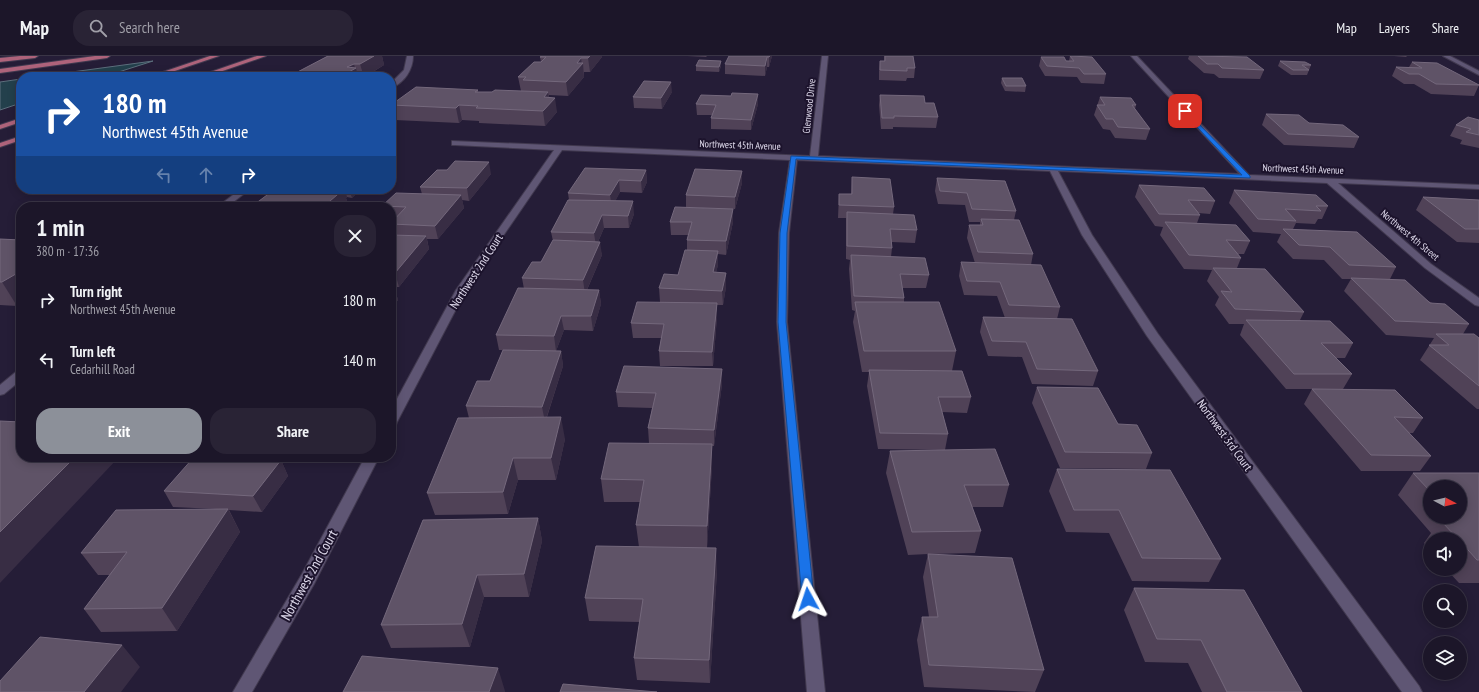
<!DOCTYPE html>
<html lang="en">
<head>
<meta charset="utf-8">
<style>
  :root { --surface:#1c1629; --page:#292335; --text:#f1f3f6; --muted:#a09fa8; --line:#3a3546; --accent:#8c9099 }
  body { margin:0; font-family:"PT Sans Narrow",sans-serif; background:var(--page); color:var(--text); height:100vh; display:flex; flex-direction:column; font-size:15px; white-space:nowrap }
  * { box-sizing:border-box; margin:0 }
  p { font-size:13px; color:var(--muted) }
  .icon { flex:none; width:22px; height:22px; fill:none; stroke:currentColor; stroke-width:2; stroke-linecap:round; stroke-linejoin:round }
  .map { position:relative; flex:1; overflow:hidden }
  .details { position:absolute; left:16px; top:146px; width:380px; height:260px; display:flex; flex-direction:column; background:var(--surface); border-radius:16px; box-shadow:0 2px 10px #0003,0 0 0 1px var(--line) }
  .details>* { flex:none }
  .hud { position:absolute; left:16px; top:16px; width:380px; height:122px; border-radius:16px; box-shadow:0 2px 10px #0003,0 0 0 1px var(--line); background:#1a4fa0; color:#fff; overflow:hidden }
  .needle { width:26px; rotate:97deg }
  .buttons { position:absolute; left:1423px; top:424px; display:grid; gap:8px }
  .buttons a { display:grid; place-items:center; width:44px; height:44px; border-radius:50%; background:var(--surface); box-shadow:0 2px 10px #0003,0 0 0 1px var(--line); font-size:20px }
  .pin { position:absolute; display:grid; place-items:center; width:34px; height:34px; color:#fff; margin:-17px; border-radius:8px; box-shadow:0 2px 6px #0006 }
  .me { position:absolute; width:44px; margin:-22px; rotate:355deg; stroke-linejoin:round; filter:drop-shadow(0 0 3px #0008) }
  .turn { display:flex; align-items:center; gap:14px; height:84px; padding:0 20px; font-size:18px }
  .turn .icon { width:52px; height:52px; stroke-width:2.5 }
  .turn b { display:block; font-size:28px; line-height:34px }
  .lanes { display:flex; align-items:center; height:38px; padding:0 20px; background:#0003; justify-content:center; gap:20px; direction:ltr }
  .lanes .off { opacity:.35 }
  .round { display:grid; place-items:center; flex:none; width:42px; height:42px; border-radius:16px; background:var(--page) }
  .head { display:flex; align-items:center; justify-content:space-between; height:68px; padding:0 20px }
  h1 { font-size:24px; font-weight:600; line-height:30px }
  .cta { display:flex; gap:8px; margin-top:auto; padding:8px 20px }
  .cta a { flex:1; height:46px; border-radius:16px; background:var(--accent); color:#fff; font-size:16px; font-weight:600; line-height:46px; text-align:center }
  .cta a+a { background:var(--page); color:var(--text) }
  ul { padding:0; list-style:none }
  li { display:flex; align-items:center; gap:12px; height:60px; padding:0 20px }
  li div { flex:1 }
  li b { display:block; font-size:15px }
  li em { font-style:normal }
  header { display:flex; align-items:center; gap:24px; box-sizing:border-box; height:56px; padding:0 20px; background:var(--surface); border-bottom:1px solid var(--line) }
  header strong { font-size:19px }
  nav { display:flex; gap:22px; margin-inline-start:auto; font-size:14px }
  .search { width:280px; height:36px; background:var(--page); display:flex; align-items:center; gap:10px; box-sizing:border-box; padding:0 14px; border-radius:16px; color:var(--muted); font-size:15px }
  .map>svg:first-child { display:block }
</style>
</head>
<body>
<header>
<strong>Map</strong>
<div class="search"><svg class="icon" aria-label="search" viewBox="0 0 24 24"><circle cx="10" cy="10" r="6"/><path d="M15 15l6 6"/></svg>Search here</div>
<nav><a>Map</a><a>Layers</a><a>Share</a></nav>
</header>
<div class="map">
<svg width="1479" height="636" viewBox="0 0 1479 636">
  <rect width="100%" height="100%" fill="#251d37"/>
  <path fill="#23404c" stroke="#5c6e7c" d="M153,5L103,21H35Z
    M21,23V47L0,54V26Z"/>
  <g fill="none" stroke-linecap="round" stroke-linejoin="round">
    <defs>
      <path id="minor" d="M407,0H413C413,14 404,27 391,32V27L404,14Z
        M822,0H828L818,100L1240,118L1131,0H1137L1249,119L1479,129V133L1338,127L1431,208L1479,242V250L1475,249L1425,212L1327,127L1058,115L1092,179L1158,278L1419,630L1422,636H1402L1147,280L1082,179L1050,115L797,104L789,177L787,266L825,636H807L777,266L779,177L790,104L562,94L466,234L397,366L396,369L391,370V354L456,234L554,94L455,89H452V85L810,100Z
        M1443,0H1450L1479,15V19Z
        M241,133H250L227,151H217Z
        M21,314V324L4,338L0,339V329L17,315Z
        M365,401H379L314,528L252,636H233L302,518Z"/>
      <path id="major" d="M20,0H38L35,2L0,6V2Z
        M95,0H110L107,2L0,17V13Z
        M210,0H219L157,21H148Z
        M257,0H266L205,21H196Z
        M21,62V66L0,73V69Z
        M21,80V84L0,91V87Z"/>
    </defs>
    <use href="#minor" stroke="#41394f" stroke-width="2"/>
    <use href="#major" stroke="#41394f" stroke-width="2"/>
    <use href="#minor" fill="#5f5674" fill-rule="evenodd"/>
    <use href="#major" fill="#ae637b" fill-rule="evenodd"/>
  </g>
  <path fill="#504257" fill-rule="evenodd" d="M328,0H382L384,9L365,21H288Z
    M542,0H601L602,1L590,16H584V21L568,40L549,39V41L557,56L545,70L479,67V65L462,64L459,67L395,64L391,49L478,34V36H492L521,35L518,21L541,6L540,1Z
    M687,0H707L706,1Z
    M772,0L769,11H767L765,20L725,18V8Z
    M884,0H913L915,12L914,22H907L906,25L879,24V15L880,5H884Z
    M1070,0L1106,18L1104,28L1081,27L1077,21L1045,20L1039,10L1041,1L1069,5Z
    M1189,0H1221L1264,14L1260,23L1219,22L1214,18L1204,17L1188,3Z
    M1394,0H1407L1406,1Z
    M721,5V10L719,16L696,15V10Z
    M1280,5L1311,9L1307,19H1291L1278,10Z
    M1412,6L1479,29L1474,40L1431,38L1414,28H1404L1392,20L1396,11H1409Z
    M1002,22L1026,30L1025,36L1005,35L1001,27Z
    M672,36L662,53L634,52L633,41Z
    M758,38V48L751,74L711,73V62L712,59H697L696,48L731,40Z
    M880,39L925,47L938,61L936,72L893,71V73H881L879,49Z
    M1100,41L1136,49L1135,53L1150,73L1146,84L1115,82L1110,74L1103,73L1094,59Z
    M1266,58L1309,67L1359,81L1354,92L1284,89L1262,69Z
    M1479,64V92L1460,88L1462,84L1450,80L1456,69Z
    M646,114L647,126L642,137L620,136L615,145L634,158L629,172H604L598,186L602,199L587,234H599L601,248L593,275L564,274L556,295H561L563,310L547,361L565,383L556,424H518L508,458L435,459L427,437L469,362L466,350L490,325L546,295L499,294L496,279L524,233L522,222L541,206L553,185L551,176L569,144L568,137Z
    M742,115V127L735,153H733V166L726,199L718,198V209L716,216L726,217V231L723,249H717V261L713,310H660L659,295L661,282H633L631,267L660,246L659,232L678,219L687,194V184L688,179H671L670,166L718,153L686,151V139Z
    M491,118L469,145L462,144L464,152L438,183H427L429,193L399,231H394L398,244L391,253V179H393L391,172V167L395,164L391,163V151H382V150L422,138L420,131Z
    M852,121L894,151L893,158L917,174L915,187L892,186V192L891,201L929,219L926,232H902L904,242V246L956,295L952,315L971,341L967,357L942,356L948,378L945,394L878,393L867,330L869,316H862L853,266L855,255L852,254L849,213L850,204L846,203V162H838L839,138H851Z
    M937,122L1016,155L1014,164L1033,198L1031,209L1060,251L1057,263L1098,315L1093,330L1032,328L1022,301L988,300L980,276L983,261L1005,262L997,240L964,239L959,220L961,206L975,207L967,182L969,169H980V166H969L965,149L938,148L935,135Z
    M1139,129L1215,145L1210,158L1198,157L1200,159L1197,167L1250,185L1244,198H1238L1241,202L1237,212L1304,256L1300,264L1353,287L1345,302H1336L1352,318L1343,333H1286L1240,279L1244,268H1229L1215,249L1219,241L1207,225L1212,214L1184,213L1160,179L1163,171L1155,170L1135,141Z
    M275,133H361L352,142L347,141L346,142L349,151H256L255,148Z
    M1234,134L1328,150L1322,163H1318L1315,168L1296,167L1293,173L1396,211L1390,223L1469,268L1463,278L1479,282V353H1477L1420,304L1434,282L1386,279L1344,235L1351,223H1342L1324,204L1293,203L1277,186L1281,178L1253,176L1229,147Z
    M1423,141L1479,144V187L1457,186L1416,154Z
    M0,183L21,184V248L17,250L0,249Z
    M722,328L714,390H712V410L707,492L717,515L710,627L637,624L634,602L640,566L589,565L585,542L639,491L636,469L640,446H604L601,423L649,387L648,372L652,352L618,351L616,336Z
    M1037,331L1118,368L1152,397L1146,413L1060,412L1032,347Z
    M1312,333L1423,362L1413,377H1409L1431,400L1420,415H1361L1304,348Z
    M890,395L1009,429L1003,451H972L981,475L975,497L930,498L1044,614L1035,636L924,631L917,584L922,561H929L923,521L928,498L908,499L886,417Z
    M275,404H281L288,420L262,456L229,454L240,476L177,575L101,576L84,553L110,519H98L81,497L216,453L173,451L164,435Z
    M1057,413L1221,503L1209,526L1132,525L1109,477L1066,476L1049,435Z
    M1413,417H1479V527H1459L1446,513H1460V483H1430V494L1424,487L1431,477L1398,439ZM1430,431L1460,461H1430Z
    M538,462L542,485L529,541H484L470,591L391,592L381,569Z
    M1134,532L1302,636H1202L1188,607L1145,606L1124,554Z"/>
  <path fill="#382d44" d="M374,0H382L384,9L364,21L360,8Z
    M590,0H601L602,1L590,16L588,2Z
    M770,0H772L769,11V1Z
    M767,1V11L765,20V10Z
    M581,2L582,9L583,7L584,21L568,40L566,26L577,7Z
    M721,5V10L719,16V11Z
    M354,8L355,12H356L358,21H340L347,11Z
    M671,26L672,36L662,53L661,42Z
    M548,36L550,47L555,42L557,56L545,70L543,55L544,41Z
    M758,38V48L751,74V64Z
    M459,49L462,64L459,67L456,52Z
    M489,106L491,118L469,145L467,132Z
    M646,114L647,126L642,137L641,125Z
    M742,115V127L735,153V141Z
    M619,124L620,136L612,152L610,139Z
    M331,133H345L347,141L346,142L349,151H323Z
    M349,133H361L352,142Z
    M461,139L464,152L438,183L435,170Z
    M633,145L634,158L629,172L628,160Z
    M733,153V166L726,199V185Z
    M602,159L604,172L596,190L594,177Z
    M426,180L429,193L399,231L395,217Z
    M600,186L602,199L585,238L583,224Z
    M718,195V209L713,230V216Z
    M21,215V248L17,250L2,226Z
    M726,217V231L723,249L722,235Z
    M394,230L398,244L391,253V233Z
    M599,234L601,248L593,275L591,260Z
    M717,247V261L713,310L712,296Z
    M561,260L564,274L556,295L554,280Z
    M561,295L563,310L545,366L542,351Z
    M722,313V328L714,390V374Z
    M561,361L565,383L556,424L551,402Z
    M712,388V410L707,492V470Z
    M75,401H119L0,527V476Z
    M258,401H278L264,419L256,403Z
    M513,402L518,424L508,458L503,436Z
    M281,404L288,420L262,456L253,440Z
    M228,453L240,476L177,575L162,552Z
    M538,462L542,485L529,541L524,518Z
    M716,492L717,515L710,627L709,604Z
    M477,519L484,541L470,591L462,568Z
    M122,589L140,611L121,636H84Z
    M498,612L505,635V636H489Z"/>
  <path fill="#5f5367" stroke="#74687c" d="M328,0H374L360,8H354L347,11L356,12L340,21H288Z
    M542,0H590L588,2H581L577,7H583L566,26L523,24L526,21H518L534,6H541L546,1H540Z
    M729,0H770L769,1H767L765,10L725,8Z
    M885,0H913L915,12H907V15L880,14V5H885Z
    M1070,0L1092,1L1106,18H1084L1079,12L1047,10L1041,1H1064L1066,5H1074Z
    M1198,0L1247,1L1264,14L1222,12L1218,8H1207Z
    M699,4L721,5L719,11L696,10Z
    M1280,5L1305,6L1311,9H1302L1309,14H1293Z
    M1412,6L1437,7L1479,29L1436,28L1419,18H1409L1396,11L1422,12Z
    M1002,22H1022L1026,30H1006Z
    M644,25L671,26L661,42L633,41Z
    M416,31L478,34L475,36H492L495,34L548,36L544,41L555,42L543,55L476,52L478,50L459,49L456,52L391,49Z
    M732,37L758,38L751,64L711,62L716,49L696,48L701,39L731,40Z
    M880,39L924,40L925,47H934L938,61L894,60V62H882Z
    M1100,41L1131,42L1136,49H1132L1150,73L1118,71L1113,63H1106L1097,49H1105Z
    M1266,58L1299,59L1309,67L1343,69L1359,81L1288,78Z
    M1468,61L1479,64V79L1466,76L1471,73L1456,69Z
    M455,105L489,106L467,132L420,131L437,114H447Z
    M585,112L646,114L641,125L619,124L610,139L568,137Z
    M695,113L742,115L735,141L686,139Z
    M852,121L890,123L894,151L839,149V138H852Z
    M937,122L1005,125L1016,155L972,153L967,137L940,135Z
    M1139,129L1204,132L1215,145L1188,144L1200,159L1159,158Z
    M275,133H344L323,151H256L260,148H255Z
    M1234,134L1316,139L1328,150H1316L1321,155L1285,153L1296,165L1258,163Z
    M396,137L461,139L435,170L391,168V167L406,151L382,150Z
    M1423,141L1479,144V173H1465Z
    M568,144L633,145L628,160L602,159L594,177L551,176Z
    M675,151L733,153L726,185L687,184L692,166H670Z
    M847,156L914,159L917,174L890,173L892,192L847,190Z
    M981,163L1019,164L1033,198L978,196L969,169H983Z
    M1165,166L1236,169L1250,185L1226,184L1241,202L1189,199Z
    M1283,173L1357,176L1396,211L1349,209L1330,191L1299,189Z
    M391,179L426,180L395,217H391Z
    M0,183L21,184V215L2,226H0Z
    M553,184L600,186L583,224L522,222L532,206H541Z
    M685,194L718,195L713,216L726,217L722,235L659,232L664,218L678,219Z
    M851,199L925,202L929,219L900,218L904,242L854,240Z
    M961,206L1041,209L1060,251L1009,249L1000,226L967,225Z
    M1213,212L1265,213L1304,256L1235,253L1221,235L1232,236Z
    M1351,222L1405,224L1430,247L1445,248L1469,268L1395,265Z
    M518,232L599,234L591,260H561L554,280L496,279Z
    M637,246L717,247L712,296L659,295L664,268L631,267Z
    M855,246H939L956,295H864Z
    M983,261L1072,263L1098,315L1037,313L1026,286L992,285Z
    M1246,264L1330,265L1353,287H1321L1352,318H1294Z
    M1436,278H1474L1479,282V330L1429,289H1449Z
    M503,294L561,295L542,351L466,350L477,325H490Z
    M624,310L722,313L714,374L648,372L656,337L616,336Z
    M869,314L962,315L971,341H938L948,378L880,377Z
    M1037,331L1098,332L1118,368L1137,369L1152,397L1065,396Z
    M1312,333L1395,334L1423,362L1394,361L1431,400L1371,399Z
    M561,361L551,402H513L503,436L427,437L458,362Z
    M0,365L21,366V401H75L0,476Z
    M609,387L712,388L707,470L636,469L644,424L601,423Z
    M995,393L1009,429H964L981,475L912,476L890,395Z
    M194,401H258L256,403L281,404L253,440L164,435Z
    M1057,413L1170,414L1221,503L1142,502L1119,454H1074Z
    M1413,417H1479V504H1477L1460,485V483H1458L1441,465H1458L1455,461H1460V431H1430V435Z
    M228,453L162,552L84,553L127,496L81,497L116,454Z
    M538,462L524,518L477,519L462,568L381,569L423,464Z
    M596,490L716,492L709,604L634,602L643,543L585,542Z
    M928,498L1012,502L1044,614L929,609L922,561H938Z
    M1134,532L1244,534L1302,636H1227L1201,584L1157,583Z
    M40,581L122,589L84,636H0V625Z
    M362,600L498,612L489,636H343Z
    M563,628L657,636H560Z"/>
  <path fill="#1a73e8" stroke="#114b97" d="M1185,54L1250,120V122L796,103L787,177L786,266L814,543L812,547L808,549L803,547L802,543L778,266L780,177L791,100L1242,119L1183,56V55Z"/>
  <g text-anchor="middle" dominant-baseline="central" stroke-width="4" stroke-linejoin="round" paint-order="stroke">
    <g font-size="10" fill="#e0dbed" stroke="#1c132c">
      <text transform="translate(809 50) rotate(-84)">Glenwood Drive</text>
      <text transform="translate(740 89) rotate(2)">Northwest 45th Avenue</text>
      <text transform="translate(1303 113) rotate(2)">Northwest 45th Avenue</text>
      <text transform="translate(1410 179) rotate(40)">Northwest 4th Street</text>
    </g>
    <g font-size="12" fill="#e0dbed" stroke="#1c132c">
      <text transform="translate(476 215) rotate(-57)">Northwest 2nd Court</text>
      <text transform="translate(1225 379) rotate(54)">Northwest 3rd Court</text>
    </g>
    <g font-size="14" fill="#e0dbed" stroke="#1c132c">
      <text transform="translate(309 519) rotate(-61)">Northwest 2nd Court</text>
    </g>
  </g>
</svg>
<div class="buttons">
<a><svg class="needle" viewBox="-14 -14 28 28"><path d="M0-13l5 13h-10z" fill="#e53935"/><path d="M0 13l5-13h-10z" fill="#a09fa8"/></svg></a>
<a><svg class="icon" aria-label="sound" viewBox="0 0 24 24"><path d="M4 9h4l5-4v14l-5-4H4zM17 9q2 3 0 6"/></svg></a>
<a><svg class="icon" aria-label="search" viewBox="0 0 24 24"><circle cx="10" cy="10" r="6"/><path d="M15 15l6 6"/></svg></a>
<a><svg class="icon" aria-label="layers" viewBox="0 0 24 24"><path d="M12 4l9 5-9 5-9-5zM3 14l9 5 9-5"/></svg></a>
</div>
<div class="pin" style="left:1185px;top:55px;background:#d93025"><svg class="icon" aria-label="arrive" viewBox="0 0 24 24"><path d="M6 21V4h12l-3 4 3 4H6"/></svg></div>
<svg class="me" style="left:808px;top:543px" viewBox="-20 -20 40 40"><path d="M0-17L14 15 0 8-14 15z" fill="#1a73e8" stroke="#fff" stroke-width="4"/></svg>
<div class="hud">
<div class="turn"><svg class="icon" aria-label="right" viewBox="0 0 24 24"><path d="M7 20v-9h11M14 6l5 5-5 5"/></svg><div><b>180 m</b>Northwest 45th Avenue</div></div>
<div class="lanes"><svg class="icon off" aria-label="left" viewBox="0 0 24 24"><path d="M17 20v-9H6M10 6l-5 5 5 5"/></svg><svg class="icon off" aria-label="ahead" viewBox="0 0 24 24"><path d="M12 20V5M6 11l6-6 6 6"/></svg><svg class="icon" aria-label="right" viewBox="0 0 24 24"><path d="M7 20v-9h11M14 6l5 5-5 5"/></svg></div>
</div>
<section class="details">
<div class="head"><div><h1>1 min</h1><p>380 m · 17:36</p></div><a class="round"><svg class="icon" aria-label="close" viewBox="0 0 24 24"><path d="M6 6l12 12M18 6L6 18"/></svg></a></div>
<ul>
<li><svg class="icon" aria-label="right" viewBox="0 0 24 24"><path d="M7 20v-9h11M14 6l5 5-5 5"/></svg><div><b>Turn right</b><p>Northwest 45th Avenue</p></div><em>180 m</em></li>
<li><svg class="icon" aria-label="left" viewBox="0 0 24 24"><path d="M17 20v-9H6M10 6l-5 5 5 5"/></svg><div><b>Turn left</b><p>Cedarhill Road</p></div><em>140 m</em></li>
</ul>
<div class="cta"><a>Exit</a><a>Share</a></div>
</section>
</div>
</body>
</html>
